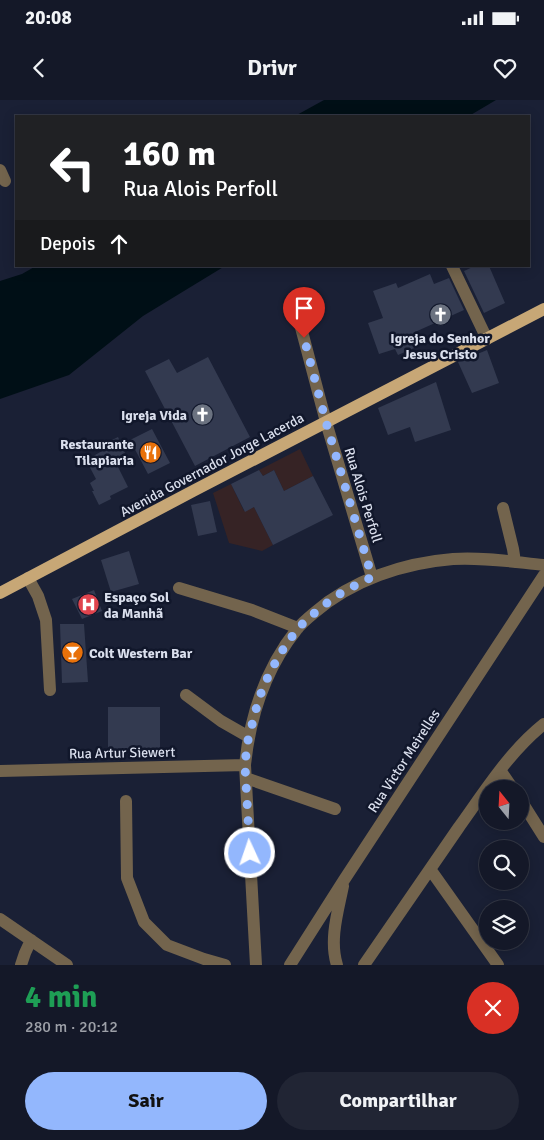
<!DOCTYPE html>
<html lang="pt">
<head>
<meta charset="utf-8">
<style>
  :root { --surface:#141828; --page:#212534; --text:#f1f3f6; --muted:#9da0a8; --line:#333745; --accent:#93b7fd }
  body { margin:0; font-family:Signika,sans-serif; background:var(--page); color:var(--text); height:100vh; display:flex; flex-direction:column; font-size:19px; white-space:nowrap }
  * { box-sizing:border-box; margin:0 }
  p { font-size:16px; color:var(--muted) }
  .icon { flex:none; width:28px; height:28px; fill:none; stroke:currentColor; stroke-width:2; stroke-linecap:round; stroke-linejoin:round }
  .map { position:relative; height:865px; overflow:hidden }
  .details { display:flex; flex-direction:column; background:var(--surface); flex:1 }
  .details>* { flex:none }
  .banner { position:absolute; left:15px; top:15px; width:515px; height:152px; border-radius:0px; box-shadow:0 2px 12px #0003,0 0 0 1px var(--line); background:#202124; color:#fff; overflow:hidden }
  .needle { width:32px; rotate:342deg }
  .fabs { position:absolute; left:479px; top:680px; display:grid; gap:10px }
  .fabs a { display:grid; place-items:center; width:50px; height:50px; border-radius:50%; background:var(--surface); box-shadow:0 2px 12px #0003,0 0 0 1px var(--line); font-size:25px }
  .pin { position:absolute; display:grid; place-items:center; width:42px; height:42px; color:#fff; margin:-51px -21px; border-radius:50% 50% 50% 0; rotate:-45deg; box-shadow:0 0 5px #0007 }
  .pin .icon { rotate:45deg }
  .me { position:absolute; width:55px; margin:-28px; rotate:357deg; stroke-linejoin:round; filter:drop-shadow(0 0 4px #0008) }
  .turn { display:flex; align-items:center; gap:18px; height:105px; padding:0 25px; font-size:22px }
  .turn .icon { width:65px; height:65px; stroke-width:2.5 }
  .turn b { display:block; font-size:35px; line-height:42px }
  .then { display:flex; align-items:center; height:48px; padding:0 25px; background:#0003; gap:10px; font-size:19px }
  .round { display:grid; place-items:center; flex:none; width:52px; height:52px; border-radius:26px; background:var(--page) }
  .headline { display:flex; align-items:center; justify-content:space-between; height:85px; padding:0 25px }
  h1 { font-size:30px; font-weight:800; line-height:38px; color:#1e9e55 }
  .cta { display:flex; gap:10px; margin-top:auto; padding:10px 25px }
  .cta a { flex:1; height:58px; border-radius:30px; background:var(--accent); color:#111; font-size:20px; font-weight:800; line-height:58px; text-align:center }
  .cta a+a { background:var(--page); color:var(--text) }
  .status { display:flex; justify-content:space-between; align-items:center; height:35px; padding:0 25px; background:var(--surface); direction:ltr }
  .status svg { height:14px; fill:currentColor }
  header { display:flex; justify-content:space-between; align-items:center; height:65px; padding:0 25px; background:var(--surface); font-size:22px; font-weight:800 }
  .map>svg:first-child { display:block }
</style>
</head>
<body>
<div class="status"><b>20:08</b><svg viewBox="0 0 49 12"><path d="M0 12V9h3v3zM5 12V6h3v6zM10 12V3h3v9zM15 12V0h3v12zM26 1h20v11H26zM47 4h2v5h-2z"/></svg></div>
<header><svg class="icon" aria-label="back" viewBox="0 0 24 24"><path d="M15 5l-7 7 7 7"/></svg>Drivr<svg class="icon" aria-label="heart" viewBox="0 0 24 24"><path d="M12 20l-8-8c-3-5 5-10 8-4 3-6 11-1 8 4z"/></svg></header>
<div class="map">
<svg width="544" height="865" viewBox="0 0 544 865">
  <rect width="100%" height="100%" fill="#1a2035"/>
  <path fill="#362325" d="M300,349L313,376L284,391L274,370L263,376L259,370Z
    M231,384L244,411L254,407L273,445L262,451L229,443L213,393Z"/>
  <path fill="#000f16" d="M324,0H496L469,16H295Z
    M36,166H225L143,216L69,275L0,299V181L22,174Z"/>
  <path fill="#333a50" d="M475,166H489L505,203L484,213L464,171Z
    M430,174L434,184L449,178L464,210L415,232L421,245L398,255L395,249L379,254L368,223L383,218L373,191L396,183L398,188Z
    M487,250L499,283L472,293L458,262Z
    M208,257L250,337L195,366L145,271L169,259L177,273Z
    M436,282L451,330L415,342L410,327L388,335L378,308Z
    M152,329L170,363L148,374L130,340Z
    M118,337L125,353L114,359L128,387L110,396L111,399L99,405L92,391H94L90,383L96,379L86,360L104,350L102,345Z
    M259,370L263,376L274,370L284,391L313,376L333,415L273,445L254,407L245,412L231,384Z
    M210,401L217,432L198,436L191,405Z
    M129,451L139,484L111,492L101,460Z
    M94,490L102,511L82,519L72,499Z
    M60,524H84L88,582L62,583Z
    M108,607H160V651H108Z"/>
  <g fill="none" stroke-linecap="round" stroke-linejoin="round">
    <path stroke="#73644d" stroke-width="12" d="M0,70L5,81
      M452,166L487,239
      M299,220L326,322L372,477
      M503,408L513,449L515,462
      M28,478L38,496L46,520L50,590
      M179,488L252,510L298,528
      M186,595L221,621L249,637
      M500,670L513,689
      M0,671L245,665
      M246,678L335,709
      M520,699L544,737
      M126,701L127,778L144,822L167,845L204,859L225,865
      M430,769L498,865
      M0,819L67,865
      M21,865L25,853L31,840
      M256,865L245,665C250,616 266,568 297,529C302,523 308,518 314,513C352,480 403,463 453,459C483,457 514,462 544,465
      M290,865L344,780L544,475
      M337,865C329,840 338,811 343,786
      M364,865C396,819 427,773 459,727C485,691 509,652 544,624"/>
    <path stroke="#c7a776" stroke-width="12" d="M0,493L193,391L544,209"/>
  </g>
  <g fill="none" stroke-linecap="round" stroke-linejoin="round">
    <path stroke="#93b7fd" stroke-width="9" stroke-dasharray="0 16.2" d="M250,753L245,666L247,644L259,598L270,572L282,551L298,528L320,508L344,491L372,477L326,322L304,238"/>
  </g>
  <defs>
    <symbol id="church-disc" viewBox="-11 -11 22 22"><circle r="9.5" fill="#6b7280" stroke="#11172b"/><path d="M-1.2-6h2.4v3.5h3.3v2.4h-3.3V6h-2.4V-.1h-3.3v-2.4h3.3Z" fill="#fff"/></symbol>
    <symbol id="restaurant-disc" viewBox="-11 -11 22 22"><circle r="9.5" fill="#e8710a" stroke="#11172b"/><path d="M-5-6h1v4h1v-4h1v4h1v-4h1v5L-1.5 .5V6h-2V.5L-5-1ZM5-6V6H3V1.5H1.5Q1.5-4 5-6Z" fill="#fff"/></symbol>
    <symbol id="hospital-disc" viewBox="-11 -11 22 22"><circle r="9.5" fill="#e0444e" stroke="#11172b"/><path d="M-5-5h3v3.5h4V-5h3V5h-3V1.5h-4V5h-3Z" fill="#fff"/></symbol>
    <symbol id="bar-disc" viewBox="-11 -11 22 22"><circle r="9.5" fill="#e8710a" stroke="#11172b"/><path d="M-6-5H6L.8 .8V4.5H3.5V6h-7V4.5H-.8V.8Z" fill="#fff"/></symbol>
  </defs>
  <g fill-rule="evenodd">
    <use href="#church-disc" x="428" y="202" width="25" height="25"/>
    <use href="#church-disc" x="190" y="302" width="25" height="25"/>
    <use href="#restaurant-disc" x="138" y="340" width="25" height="25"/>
    <use href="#hospital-disc" x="76" y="492" width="25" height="25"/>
    <use href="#bar-disc" x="60" y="540" width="25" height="25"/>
  </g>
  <g text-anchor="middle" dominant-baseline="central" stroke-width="5" stroke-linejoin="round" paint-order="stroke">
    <g font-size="14" font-weight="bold" fill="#dadfed" stroke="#11172b" text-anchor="end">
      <text x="440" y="238" text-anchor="middle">Igreja do Senhor<tspan x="440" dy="16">Jesus Cristo</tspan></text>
      <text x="187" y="315">Igreja Vida</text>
      <text x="134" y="344">Restaurante<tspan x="134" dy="16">Tilapiaria</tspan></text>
      <text x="104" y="497" text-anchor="start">Espaço Sol<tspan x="104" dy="16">da Manhã</tspan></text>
      <text x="89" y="553" text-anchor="start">Colt Western Bar</text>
    </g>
    <g font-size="14" fill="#dadfed" stroke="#11172b">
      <text transform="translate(212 365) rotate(-28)">Avenida Governador Jorge Lacerda</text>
      <text transform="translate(363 395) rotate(73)">Rua Alois Perfoll</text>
      <text transform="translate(122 653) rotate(-1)">Rua Artur Siewert</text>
      <text transform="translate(404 661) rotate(-57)">Rua Victor Meirelles</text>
    </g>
  </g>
</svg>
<div class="fabs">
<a><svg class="needle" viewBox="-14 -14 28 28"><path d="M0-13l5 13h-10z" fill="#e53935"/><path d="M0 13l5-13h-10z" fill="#9da0a8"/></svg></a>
<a><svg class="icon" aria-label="search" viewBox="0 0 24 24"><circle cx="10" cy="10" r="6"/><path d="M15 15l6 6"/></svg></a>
<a><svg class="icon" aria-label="layers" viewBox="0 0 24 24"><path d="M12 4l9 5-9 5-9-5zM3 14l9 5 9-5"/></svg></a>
</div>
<div class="pin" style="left:304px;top:238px;background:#d93025"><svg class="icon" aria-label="arrive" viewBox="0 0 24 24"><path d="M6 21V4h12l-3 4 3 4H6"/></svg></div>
<svg class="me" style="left:250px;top:753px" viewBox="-20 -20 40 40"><circle r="17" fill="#93b7fd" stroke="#fff" stroke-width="3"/><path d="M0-11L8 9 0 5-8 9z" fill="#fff"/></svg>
<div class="banner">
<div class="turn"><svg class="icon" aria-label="left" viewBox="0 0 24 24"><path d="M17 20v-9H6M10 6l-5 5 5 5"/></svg><div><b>160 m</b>Rua Alois Perfoll</div></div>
<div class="then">Depois<svg class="icon" aria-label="ahead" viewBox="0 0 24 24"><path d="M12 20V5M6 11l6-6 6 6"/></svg></div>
</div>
</div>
<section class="details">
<div class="headline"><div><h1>4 min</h1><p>280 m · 20:12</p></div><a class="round" style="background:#d93025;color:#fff"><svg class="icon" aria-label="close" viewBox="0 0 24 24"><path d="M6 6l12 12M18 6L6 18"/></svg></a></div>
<div class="cta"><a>Sair</a><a>Compartilhar</a></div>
</section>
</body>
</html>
